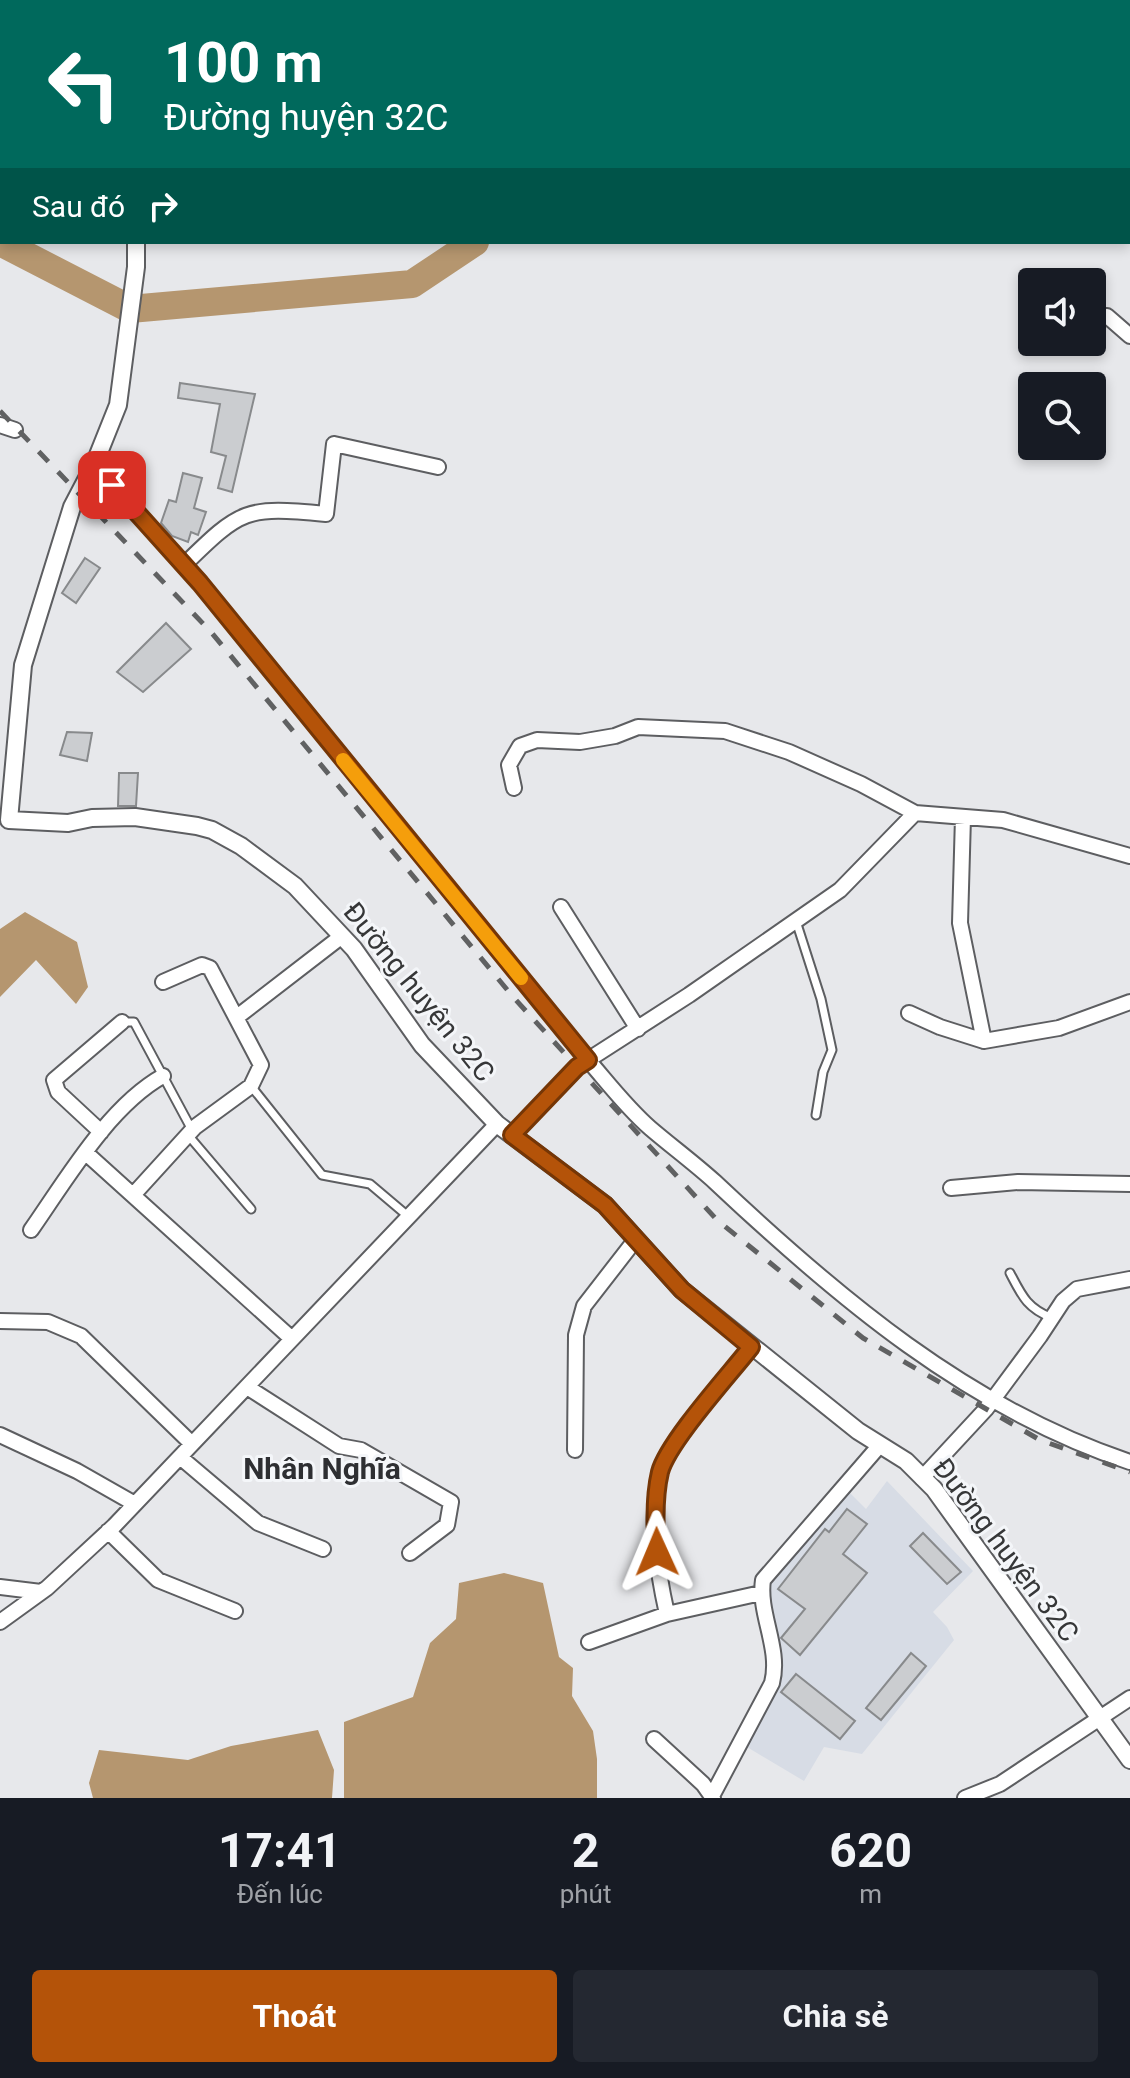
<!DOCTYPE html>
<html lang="vi">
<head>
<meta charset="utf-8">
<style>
  :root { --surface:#171b24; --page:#242831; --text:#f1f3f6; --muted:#9ea1a6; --accent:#b45309 }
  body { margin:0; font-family:Roboto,sans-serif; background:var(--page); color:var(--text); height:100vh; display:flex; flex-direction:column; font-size:30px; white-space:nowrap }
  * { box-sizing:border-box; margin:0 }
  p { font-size:26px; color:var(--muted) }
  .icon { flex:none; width:44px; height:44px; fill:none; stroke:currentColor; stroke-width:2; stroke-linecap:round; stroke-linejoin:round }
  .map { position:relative; height:1798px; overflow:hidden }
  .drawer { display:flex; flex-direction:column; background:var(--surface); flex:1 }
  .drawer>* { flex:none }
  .hud { position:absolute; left:0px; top:0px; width:1130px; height:244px; box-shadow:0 4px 12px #0003; background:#00695c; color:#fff; overflow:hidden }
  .fabs { position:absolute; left:1018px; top:268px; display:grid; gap:16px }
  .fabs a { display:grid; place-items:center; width:88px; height:88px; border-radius:8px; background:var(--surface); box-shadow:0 4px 12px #0003; font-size:40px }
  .pin { position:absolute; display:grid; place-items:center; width:68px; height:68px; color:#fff; margin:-34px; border-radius:16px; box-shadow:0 4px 12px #0006 }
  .me { position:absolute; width:88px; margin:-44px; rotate:359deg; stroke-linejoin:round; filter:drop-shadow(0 0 6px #0008) }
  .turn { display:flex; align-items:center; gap:28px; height:168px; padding:0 32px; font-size:36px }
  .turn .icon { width:104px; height:104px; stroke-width:2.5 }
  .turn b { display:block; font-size:56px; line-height:68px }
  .then { display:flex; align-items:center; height:76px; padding:0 32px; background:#0003; gap:16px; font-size:30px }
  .eta { display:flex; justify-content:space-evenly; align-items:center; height:136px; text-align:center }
  .eta b { font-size:48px; font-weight:700; line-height:56px }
  .button { display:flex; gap:16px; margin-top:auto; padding:16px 32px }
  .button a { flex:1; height:92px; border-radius:8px; background:var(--accent); color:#fff; font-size:32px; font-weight:700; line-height:92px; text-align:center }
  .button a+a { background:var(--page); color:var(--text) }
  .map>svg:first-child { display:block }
</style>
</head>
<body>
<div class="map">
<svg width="1130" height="1798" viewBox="0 0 1130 1798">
  <rect width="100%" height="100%" fill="#e7e8eb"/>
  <path fill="#d7dce5" d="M172,0H586L584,2Z
    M887,1481L973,1571L933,1612L947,1627L954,1640L862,1754L824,1747L804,1781L747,1747L778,1678L768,1588L849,1492L866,1509Z"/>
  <path fill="#b5966f" d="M25,912L77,942L88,987L76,1004L36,960L0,997V929Z
    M504,1573L543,1583L559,1657L573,1668L572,1696L593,1731L597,1759V1798H344V1722L413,1697L430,1643L456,1619L459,1583Z
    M318,1730L334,1770L332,1798H93L89,1783L99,1750L188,1760L231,1746Z"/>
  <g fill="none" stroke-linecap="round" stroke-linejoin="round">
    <path stroke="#b5966f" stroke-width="28" d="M699,2L701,0
      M0,242L130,309L412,284L475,242"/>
  </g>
  <path fill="#cbcdd0" stroke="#888a8c" stroke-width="2" d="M180,383L255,394L232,492L218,488L226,456L211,452L220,404L178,398Z
    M183,473L202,478L194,508L206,512L198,535L191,532L188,542L172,536L161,523L169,500L176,502Z
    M85,558L100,568L76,603L62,593Z
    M166,623L191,649L143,692L117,672Z
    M67,732L92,733L87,761L60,755Z
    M119,773H138L136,806H118Z
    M847,1509L867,1524L843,1554L867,1573L800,1655L781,1638L805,1609L778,1589L825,1529L829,1532Z
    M923,1533L961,1572L947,1584L910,1546Z
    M911,1653L926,1666L881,1720L866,1708Z
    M796,1674L855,1721L840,1739L781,1692Z"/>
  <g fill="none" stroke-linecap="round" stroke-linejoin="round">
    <defs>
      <path id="service" d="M796,921L821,999L832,1050L823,1072L816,1115
        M122,1022H134L192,1130
        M251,1086L322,1175L370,1184L409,1217
        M188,1135L251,1209
        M1010,1273C1022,1296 1027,1308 1052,1318"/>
      <path id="minor" d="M1107,316L1130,336
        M0,425L15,430
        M94,465L200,583L588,1060C608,1083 627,1108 650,1128C671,1146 694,1163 715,1182C836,1296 969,1409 1130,1462
        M184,565C241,509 246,506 326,514L334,444L438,467
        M514,788L509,765L520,746L537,740L580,742L615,736L638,727L725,731L789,752L861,784L915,813L1003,820L1130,856
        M963,817L960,923L984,1041
        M561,907L638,1029
        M909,1013L940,1027L984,1041L1059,1028L1130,1002
        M237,1017L342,936
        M101,1132L58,1092L54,1080L122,1022
        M512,1135L577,1067L689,995L840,890L915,813
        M86,1153L292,1339
        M951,1188L1018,1182L1130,1184
        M134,1194L195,1127L251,1086L261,1065L210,968L202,965L163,982
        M31,1230C66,1180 109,1106 163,1076
        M0,1321L48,1322L81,1336L192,1444
        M247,1387L339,1446L361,1450L451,1502L447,1525L410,1553
        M0,1435L77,1471L135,1504
        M575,1450L576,1335L584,1306L636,1239
        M180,1457L258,1523L323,1549
        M922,1478L986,1409L1040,1336L1063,1301L1077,1289L1130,1279
        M108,1531L158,1580L235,1611
        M0,1587L41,1592
        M667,1614C657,1569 649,1518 660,1472C668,1442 729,1375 751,1347
        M0,1622L47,1588L114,1526L497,1124
        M589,1642L667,1614L761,1593
        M654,1739L703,1784L713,1798
        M712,1796L772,1683C781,1648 758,1614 763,1580L880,1445
        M965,1798L1000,1784L1130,1698"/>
      <path id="tertiary" d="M9,0L11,2
        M136,242V267L118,405L94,465L72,507L23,665L9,820L68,823L92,818L135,817L197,826L212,830L241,846L295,886L354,949L422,1045L497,1124L605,1205L682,1290L858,1431L906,1461L934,1489L1130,1760"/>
    </defs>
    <use href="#service" stroke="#5d5e61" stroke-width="11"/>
    <use href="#minor" stroke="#5d5e61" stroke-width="18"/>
    <use href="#tertiary" stroke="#5d5e61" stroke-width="20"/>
    <use href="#service" stroke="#fff" stroke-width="7"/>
    <use href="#minor" stroke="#fff" stroke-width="14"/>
    <use href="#tertiary" stroke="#fff" stroke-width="16"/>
    <path stroke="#606162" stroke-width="5" stroke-dasharray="14 14" stroke-linecap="butt" d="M0,411L211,632L514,998L717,1220L863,1338L1040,1440L1130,1472"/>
  </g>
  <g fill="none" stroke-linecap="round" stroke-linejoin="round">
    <defs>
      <path id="route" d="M112,485L200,583L588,1060L577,1067L512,1135L605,1205L682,1290L751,1347C729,1375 668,1442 660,1472C654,1497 655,1527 657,1552"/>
    </defs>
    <use href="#route" stroke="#753606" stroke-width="20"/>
    <use href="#route" stroke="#b45309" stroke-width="14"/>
    <path stroke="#f59e0b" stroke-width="14" d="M343,760L521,978"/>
  </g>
  <g text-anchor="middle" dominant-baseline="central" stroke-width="6" stroke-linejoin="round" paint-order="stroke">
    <g font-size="28" fill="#363738" stroke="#f4f6f9">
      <text transform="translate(419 992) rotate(51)">Đường huyện 32C</text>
      <text transform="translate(1006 1550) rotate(53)">Đường huyện 32C</text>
    </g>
    <g font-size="30" font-weight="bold" fill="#2e2f32" stroke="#f4f6f9">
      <text x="322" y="1468">Nhân Nghĩa</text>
    </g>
  </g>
</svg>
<div class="fabs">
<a><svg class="icon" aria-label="sound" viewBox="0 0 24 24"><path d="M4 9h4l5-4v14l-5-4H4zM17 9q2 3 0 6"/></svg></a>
<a><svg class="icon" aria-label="search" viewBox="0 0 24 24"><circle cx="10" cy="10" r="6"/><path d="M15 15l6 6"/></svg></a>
</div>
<div class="pin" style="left:112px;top:485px;background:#d93025"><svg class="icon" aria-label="arrive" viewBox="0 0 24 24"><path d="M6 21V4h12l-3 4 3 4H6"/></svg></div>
<svg class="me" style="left:657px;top:1552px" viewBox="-20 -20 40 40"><path d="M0-17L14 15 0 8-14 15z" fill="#b45309" stroke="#fff" stroke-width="4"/></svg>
<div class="hud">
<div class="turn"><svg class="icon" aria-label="left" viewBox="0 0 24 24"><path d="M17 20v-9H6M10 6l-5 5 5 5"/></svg><div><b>100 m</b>Đường huyện 32C</div></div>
<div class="then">Sau đó<svg class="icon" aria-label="right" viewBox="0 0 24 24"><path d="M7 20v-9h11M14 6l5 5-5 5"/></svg></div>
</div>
</div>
<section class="drawer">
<div class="eta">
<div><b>17:41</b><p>Đến lúc</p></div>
<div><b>2</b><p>phút</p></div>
<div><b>620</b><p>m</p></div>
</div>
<div class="button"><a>Thoát</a><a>Chia sẻ</a></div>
</section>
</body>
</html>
